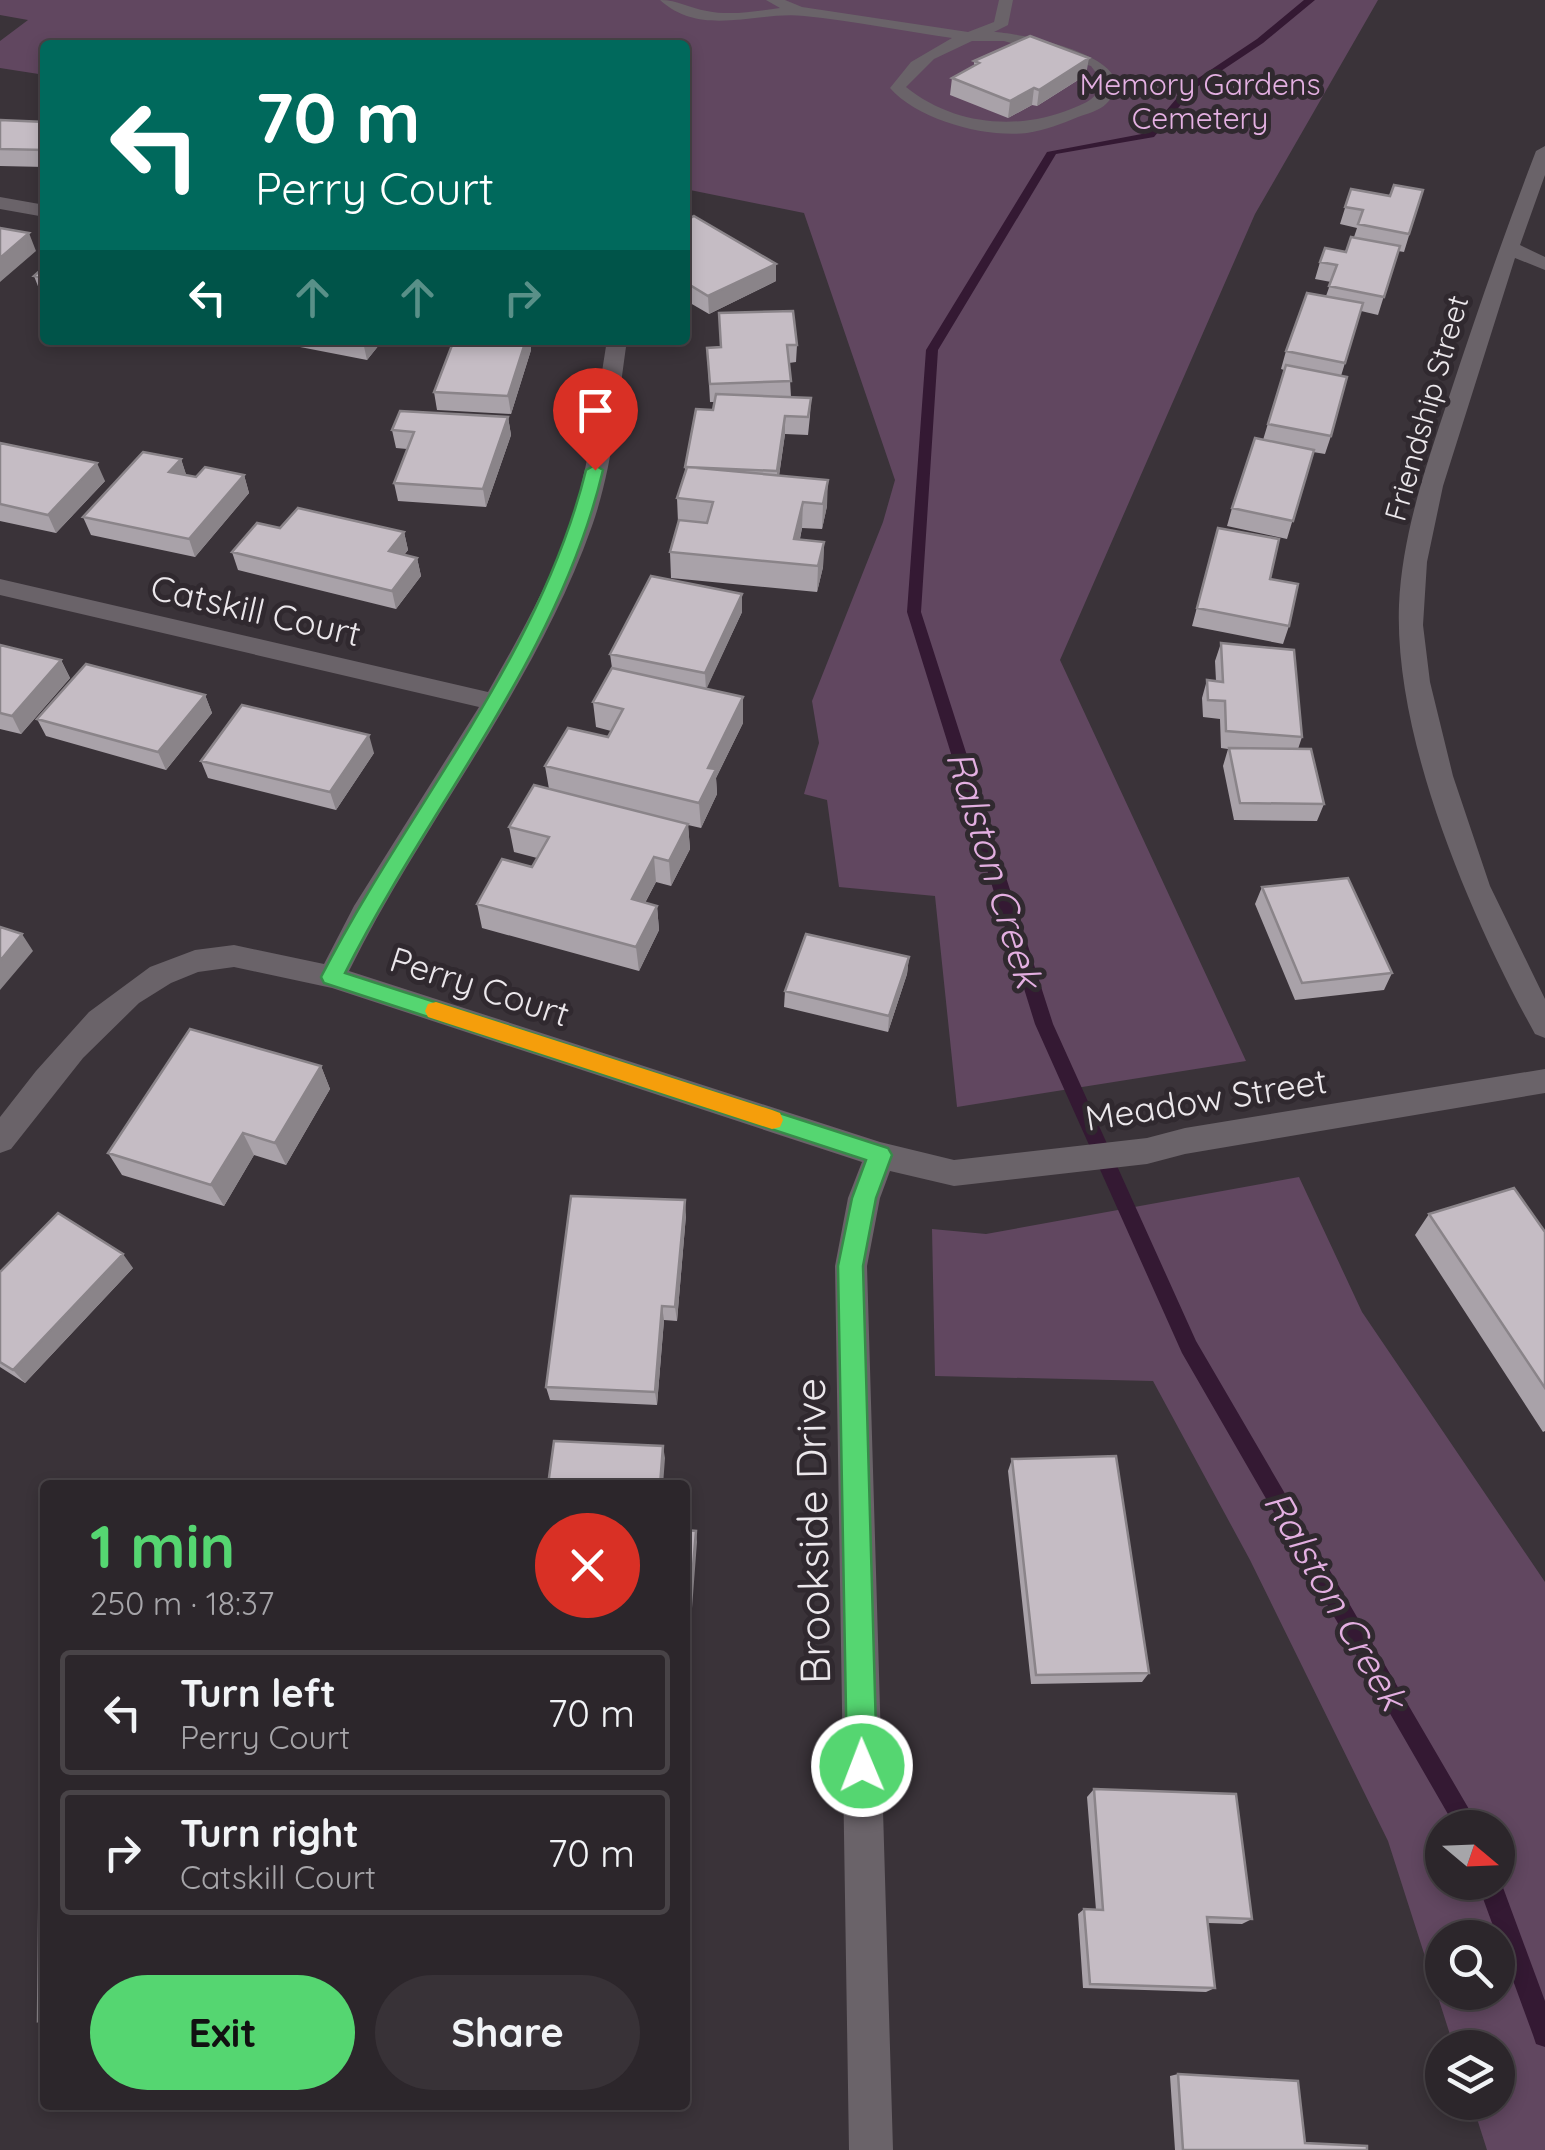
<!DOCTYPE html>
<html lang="en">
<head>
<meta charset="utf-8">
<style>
  :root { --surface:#2c262b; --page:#383237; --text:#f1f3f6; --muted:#a6a5a9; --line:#484347; --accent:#55d671 }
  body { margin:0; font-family:Quicksand,sans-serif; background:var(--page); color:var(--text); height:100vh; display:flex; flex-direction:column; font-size:38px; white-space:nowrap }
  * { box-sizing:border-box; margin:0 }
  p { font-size:32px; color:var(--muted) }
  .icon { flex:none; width:55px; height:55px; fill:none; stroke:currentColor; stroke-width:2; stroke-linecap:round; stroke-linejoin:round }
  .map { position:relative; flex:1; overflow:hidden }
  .sheet { position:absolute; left:40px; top:1480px; width:650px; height:630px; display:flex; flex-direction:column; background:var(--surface); border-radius:10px; box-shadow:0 5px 15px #0003,0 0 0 2px var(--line) }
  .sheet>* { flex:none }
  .top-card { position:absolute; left:40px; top:40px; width:650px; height:305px; border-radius:10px; box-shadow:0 5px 15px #0003,0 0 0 2px var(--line); background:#00695c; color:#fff; overflow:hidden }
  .needle { width:65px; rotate:109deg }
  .tools { position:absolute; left:1425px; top:1810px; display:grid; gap:20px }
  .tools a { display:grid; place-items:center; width:90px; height:90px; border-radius:50%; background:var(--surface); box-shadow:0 5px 15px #0003,0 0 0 2px var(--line); font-size:50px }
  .pin { position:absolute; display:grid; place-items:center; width:85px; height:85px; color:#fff; margin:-102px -42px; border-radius:50% 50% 50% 0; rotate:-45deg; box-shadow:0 0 10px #0007 }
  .pin .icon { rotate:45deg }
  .me { position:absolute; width:110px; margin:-55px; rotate:359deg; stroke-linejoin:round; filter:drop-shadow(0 0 8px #0008) }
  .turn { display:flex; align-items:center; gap:35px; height:210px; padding:0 50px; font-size:45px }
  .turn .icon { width:130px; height:130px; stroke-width:2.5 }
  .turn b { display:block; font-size:70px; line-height:85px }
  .lanes { display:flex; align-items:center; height:95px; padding:0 50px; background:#0003; justify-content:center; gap:50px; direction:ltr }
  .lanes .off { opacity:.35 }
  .round { display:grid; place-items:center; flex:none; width:105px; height:105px; border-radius:52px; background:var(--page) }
  .overview { display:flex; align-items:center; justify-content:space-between; height:170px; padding:0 50px }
  h1 { font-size:60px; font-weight:700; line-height:75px; color:var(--accent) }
  .primary-button { display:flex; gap:20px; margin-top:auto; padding:20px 50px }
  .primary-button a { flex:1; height:115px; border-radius:60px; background:var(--accent); color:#111; font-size:40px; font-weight:700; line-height:115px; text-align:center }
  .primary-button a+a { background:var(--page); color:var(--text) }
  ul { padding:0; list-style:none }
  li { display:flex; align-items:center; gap:30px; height:125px; margin:0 20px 15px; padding:0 30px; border:5px solid var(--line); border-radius:10px }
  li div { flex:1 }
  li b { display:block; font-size:38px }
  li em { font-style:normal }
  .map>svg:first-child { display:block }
</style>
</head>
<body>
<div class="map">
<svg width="1545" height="2150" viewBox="0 0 1545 2150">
  <rect width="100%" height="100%" fill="#3a3339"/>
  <path fill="#614760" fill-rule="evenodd" d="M0,0H1378L1255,214L1060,660L1246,1061L957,1107L935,896L839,887L827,800L804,794L819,743L812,701L883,522L895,480L804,213L685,189V45H45V75L0,68V41L28,20L0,15Z
    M1299,1177L1362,1312L1545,1582V2150H1487L1472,2103L1498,2102V2048L1454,2047L1388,1841L1250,1560L1153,1381L935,1376L932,1229L986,1234ZM1442,1828H1498V1882H1442ZM1442,1938H1498V1992H1442Z"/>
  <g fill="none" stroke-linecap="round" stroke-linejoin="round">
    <path fill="#341933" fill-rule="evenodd" d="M1304,0H1315L1263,43L1194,89L1154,137L1056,154L938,350L921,612L1053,1024L1196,1341L1480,1828H1456L1182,1353L1035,1024L907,612L926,350L1047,152L1147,133L1188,85L1257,39Z
      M1498,1874L1545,2001V2047L1536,2044L1533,2035L1477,1882H1498Z"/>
    <path fill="#6a6369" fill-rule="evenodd" d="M660,0C678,0 689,8 707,11C731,16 756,11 780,8L766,0H785L802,7L968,32L994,22L999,0H1013L1008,25L994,32C1021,33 1153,59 1106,104C1100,110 1087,114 1078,117C1062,124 1045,130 1027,133C985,138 918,120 890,88L911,62L952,38C903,31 853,21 804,16C755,11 702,38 660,0ZM972,41H1004L1091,66L1100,78C1100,98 1088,102 1071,109C1017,131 953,125 906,87L934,59Z"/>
    <path fill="#6a6369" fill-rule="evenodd" d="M1545,146V175L1520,245L1545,257V270L1515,258L1443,486L1427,562L1423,625L1430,682L1453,776L1490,886L1545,999V1038L1535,1034C1471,918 1394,740 1399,605C1402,535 1426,466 1448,400C1476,315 1504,234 1536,151Z
      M0,197L45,205V217L0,209Z
      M607,340H627C618,401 613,467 592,526C535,687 424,820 349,971L880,1142L954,1160L1147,1138L1185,1128L1545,1069V1093L1185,1154L1147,1164L954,1186L890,1171L880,1198L867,1266L893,2150H849L835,1266L848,1198L862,1162L332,988L234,967L198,972L171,983L139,1003L83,1058L11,1149L0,1153V1117L36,1071L89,1012L150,967L195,950L234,945L324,964L354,906L479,707L0,595V579L488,692C519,637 550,583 570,524C590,465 597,401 607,340Z"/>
  </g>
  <path fill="#a9a2a9" d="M974,61L1086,75L1037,106L1032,105L1008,118L950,95L952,78L974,66Z
    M0,120L45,122V167L0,166Z
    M1351,189L1390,196L1423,190L1404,252L1398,251L1378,315L1361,311L1341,376L1331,436L1325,454L1313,452L1287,539L1227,526L1232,508L1263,440L1284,370L1281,369L1286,351L1326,296L1331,282L1315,279L1320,262L1346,252L1354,237L1357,228L1340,224Z
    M685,221L776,264V281L709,314L685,300Z
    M45,266V295L41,294L34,276Z
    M264,340H383L367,360Z
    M454,340H530L531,350L511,414L437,410L434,392Z
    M797,345L796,362L789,363L791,397L811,398L810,416L808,435L785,434L779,476L827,506L822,529L802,528L800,539L824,542L823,567L817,592L671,578L670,552L678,522L677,498L685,472V467L713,410L714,402H710L707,348Z
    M508,417L511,435L486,507L398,501L394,483L407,449L396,448L392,430Z
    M0,443L105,481L56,533L0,521Z
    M181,459L186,475L196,477L244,475L249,493L195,557L91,535L83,517Z
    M280,528L404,532L408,550L404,555L417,558L421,576L396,609L238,570L232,552Z
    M1218,528L1270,579L1289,626L1283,644L1192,626Z
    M742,594V612L706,689L743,697V723L716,778L717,794L701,828L688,825L690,849L671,886L656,882L645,903L657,906L659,930L639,971L482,928L477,904L532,867L537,858L514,852L509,827L549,789L545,766L608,737L611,731L596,727L593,702L612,668L610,654Z
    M1221,643L1302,737L1298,749L1324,804L1317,821L1234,820L1223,766L1228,749L1221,748L1220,719L1203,717L1202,698L1207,680L1216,681L1215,661Z
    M0,645L61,660L70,678L21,734L0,729Z
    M205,695L212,713L166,770L46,736L37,719Z
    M374,753L336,810L208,778L201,761Z
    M1262,887L1392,973L1384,990L1295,1000L1255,904Z
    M909,957L907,974L888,1032L784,1007L785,991Z
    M321,1066L330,1089L286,1165L254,1155L224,1206L122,1175L108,1153Z
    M1429,1214L1545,1232V1431L1543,1432L1415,1235Z
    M686,1215L677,1321L664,1320L657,1405L550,1400L546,1387Z
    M133,1268L25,1383L0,1367V1272Z
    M1012,1459L1149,1673L1142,1682L1031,1684L1008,1471Z
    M1094,1789L1252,1919L1242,1924L1208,1923L1215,1988L1206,1992L1083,1988L1078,1914L1084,1909L1096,1910L1087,1797Z
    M1178,2074L1305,2143L1367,2150H1175L1170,2076Z"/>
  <path fill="#8a8489" d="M1089,58L1086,75L1037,106L1039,90Z
    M1034,88L1032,105L1008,118L1010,101Z
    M29,233L36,251L0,282V258Z
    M776,264V281L709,314L708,296Z
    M365,340H383L367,360L363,342Z
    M526,340H530L531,350L511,414L508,396Z
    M785,416V434L777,489V471Z
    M508,417L511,435L486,507L483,489Z
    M181,459L187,477L169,472Z
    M97,463L105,481L56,533L48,515Z
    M244,475L249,493L195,557L189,539Z
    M828,480L827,506L822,529L823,504Z
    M803,502L802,528L794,565V539Z
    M404,532L408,550L393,569L389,551Z
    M824,542L823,567L817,592L818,566Z
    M417,558L421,576L396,609L392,591Z
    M742,594V612L706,690L705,673Z
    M61,660L70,678L21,734L12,716Z
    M205,695L212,713L166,770L158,752Z
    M743,697V723L716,778L717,794L701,828L699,803L708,768Z
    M369,735L374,753L336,810L330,792Z
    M688,824L690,849L671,886L669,861Z
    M654,857L656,882L634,923L632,899Z
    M657,906L659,930L639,971L636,947Z
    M22,934L33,951L0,990V961Z
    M909,957L907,974L888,1032L889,1016Z
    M321,1066L330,1089L286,1165L275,1143Z
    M243,1133L254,1155L224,1206L211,1185Z
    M685,1200L686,1215L677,1321L675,1307Z
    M123,1254L133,1268L25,1383L13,1370Z
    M662,1306L664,1320L657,1405L655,1392Z
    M663,1446L665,1458L663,1485H660Z
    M696,1531L697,1542L689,1648L687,1638Z"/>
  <path fill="#c5bcc4" stroke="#8a8489" stroke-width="2.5" d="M1030,36L1089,58L1039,90L1034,88L1010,101L952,78L979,63L974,61Z
    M0,120L45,122V150L0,149Z
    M1394,185L1423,190L1409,234L1358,224L1363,210L1345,207L1351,189L1390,196Z
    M694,216L776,264L708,296L685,282V221Z
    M0,228L29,233L0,258Z
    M1351,237L1400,246L1384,297L1329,286L1337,265L1320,262L1325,248L1346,252Z
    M45,266V278L34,276Z
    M1307,293L1363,303L1345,363L1286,351Z
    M793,311L797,345H787L791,381L710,384L707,348L721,347L719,313Z
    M454,340H526L508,396L434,392Z
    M1286,365L1347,377L1331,436L1268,424Z
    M716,394L811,398L808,417L785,416L777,471L685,467L696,409L713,410Z
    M400,411L508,417L483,489L394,483L414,432L392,430Z
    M1255,438L1314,450L1293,521L1232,508Z
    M0,443L97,463L48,515L0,504Z
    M143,452L181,459L169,472L196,477L205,467L244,475L189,539L83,517Z
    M687,467L828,480L823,504L803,502L794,539L824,542L818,566L670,552L679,520L707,523L713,502L677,498Z
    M298,508L404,532L389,551L417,558L392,591L232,552L257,523L280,528Z
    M1218,528L1279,539L1270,579L1298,584L1289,626L1197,608Z
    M651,576L742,594L705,673L610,654Z
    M1221,643L1294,650L1302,737L1226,731L1225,701L1208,700L1207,680L1223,682Z
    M0,645L61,660L12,716L0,713Z
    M86,664L205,695L158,752L37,719Z
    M612,668L743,697L708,768L716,769L699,803L545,766L568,728L608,737L623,709L593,702Z
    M242,705L369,735L330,792L201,761Z
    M1229,748L1311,749L1324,804L1240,803Z
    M534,785L688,824L669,861L654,857L632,899L657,906L636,947L477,904L502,859L532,867L549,837L509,827Z
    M1348,878L1392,973L1302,983L1262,887Z
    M0,927L22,934L0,961Z
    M806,934L909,957L889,1016L785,991Z
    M190,1029L321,1066L275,1143L243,1133L211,1185L108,1153Z
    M1514,1188L1545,1232V1388L1429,1214Z
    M571,1196L685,1200L675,1307L662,1306L655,1392L546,1387Z
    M58,1213L123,1254L13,1370L0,1362V1272Z
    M554,1441L663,1446L660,1485H548Z
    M1116,1456L1149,1673L1036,1675L1012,1459Z
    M685,1530L696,1531L687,1638H685Z
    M1094,1789L1236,1794L1252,1919L1207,1917L1215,1988L1090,1984L1084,1909L1103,1910Z
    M45,1834V2019L38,2021L40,1836Z
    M1178,2074L1298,2081L1305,2143L1367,2146V2150H1183Z"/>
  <path fill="#55d671" stroke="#378b49" stroke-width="2.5" d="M595,465L603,470C559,656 430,804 345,973L888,1148L892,1155L876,1198L863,1266L877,1766L873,1776L862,1780L851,1776L847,1766L838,1266L852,1198L866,1160L324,983L321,977C408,807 540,657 586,470Z"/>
  <path fill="#f59e0b" d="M436,1002L772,1110L780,1113L783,1120L780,1127L772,1129L428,1017L425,1011L428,1004Z"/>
  <g text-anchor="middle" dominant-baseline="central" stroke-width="10" stroke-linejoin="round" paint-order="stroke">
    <g font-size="30" fill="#e4b0e2" stroke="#30292f">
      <text x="1200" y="84">Memory Gardens<tspan x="1200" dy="34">Cemetery</tspan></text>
    </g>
    <g font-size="30" fill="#ebe7eb" stroke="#30292f">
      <text transform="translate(1426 408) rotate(-74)">Friendship Street</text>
    </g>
    <g font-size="35" fill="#ebe7eb" stroke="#30292f">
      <text transform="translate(256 610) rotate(13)">Catskill Court</text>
      <text transform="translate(480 986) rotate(18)">Perry Court</text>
      <text transform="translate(1206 1099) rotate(-9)">Meadow Street</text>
    </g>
    <g font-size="38" font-style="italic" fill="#e3afe1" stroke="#30292f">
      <text transform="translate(995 869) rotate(73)">Ralston Creek</text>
      <text transform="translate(1336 1600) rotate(60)">Ralston Creek</text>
    </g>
    <g font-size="42" fill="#ebe7eb" stroke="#30292f">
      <text transform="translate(812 1531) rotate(-91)">Brookside Drive</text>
    </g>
  </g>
</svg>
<div class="tools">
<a><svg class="needle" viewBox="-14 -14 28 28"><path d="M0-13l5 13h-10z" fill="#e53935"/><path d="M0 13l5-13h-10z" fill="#a6a5a9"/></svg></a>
<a><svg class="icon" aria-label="search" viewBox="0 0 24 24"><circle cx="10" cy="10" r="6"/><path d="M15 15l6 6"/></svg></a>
<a><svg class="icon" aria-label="layers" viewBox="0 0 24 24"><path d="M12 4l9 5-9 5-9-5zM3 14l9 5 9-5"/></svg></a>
</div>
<div class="pin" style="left:595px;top:470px;background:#d93025"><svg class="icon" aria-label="arrive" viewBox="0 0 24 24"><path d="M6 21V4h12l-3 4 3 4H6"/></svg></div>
<svg class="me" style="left:862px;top:1766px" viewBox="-20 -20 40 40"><circle r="17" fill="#55d671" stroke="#fff" stroke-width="3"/><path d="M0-11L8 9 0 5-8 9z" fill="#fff"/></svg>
<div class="top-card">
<div class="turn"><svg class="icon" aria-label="left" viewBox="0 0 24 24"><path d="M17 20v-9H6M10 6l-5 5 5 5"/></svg><div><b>70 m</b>Perry Court</div></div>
<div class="lanes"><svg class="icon" aria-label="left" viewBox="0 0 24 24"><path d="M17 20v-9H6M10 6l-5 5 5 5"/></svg><svg class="icon off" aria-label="ahead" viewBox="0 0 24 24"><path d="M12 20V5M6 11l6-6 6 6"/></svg><svg class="icon off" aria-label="ahead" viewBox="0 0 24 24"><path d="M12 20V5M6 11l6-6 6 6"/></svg><svg class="icon off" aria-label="right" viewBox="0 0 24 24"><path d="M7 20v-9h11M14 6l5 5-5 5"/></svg></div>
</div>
<section class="sheet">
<div class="overview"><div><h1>1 min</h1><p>250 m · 18:37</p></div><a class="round" style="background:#d93025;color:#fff"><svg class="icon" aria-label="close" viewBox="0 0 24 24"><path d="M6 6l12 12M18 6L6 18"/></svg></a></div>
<ul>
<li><svg class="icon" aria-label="left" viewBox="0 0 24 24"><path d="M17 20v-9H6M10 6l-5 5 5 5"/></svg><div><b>Turn left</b><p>Perry Court</p></div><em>70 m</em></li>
<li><svg class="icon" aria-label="right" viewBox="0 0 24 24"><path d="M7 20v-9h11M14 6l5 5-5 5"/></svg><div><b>Turn right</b><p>Catskill Court</p></div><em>70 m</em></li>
</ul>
<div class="primary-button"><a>Exit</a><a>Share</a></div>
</section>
</div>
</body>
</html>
